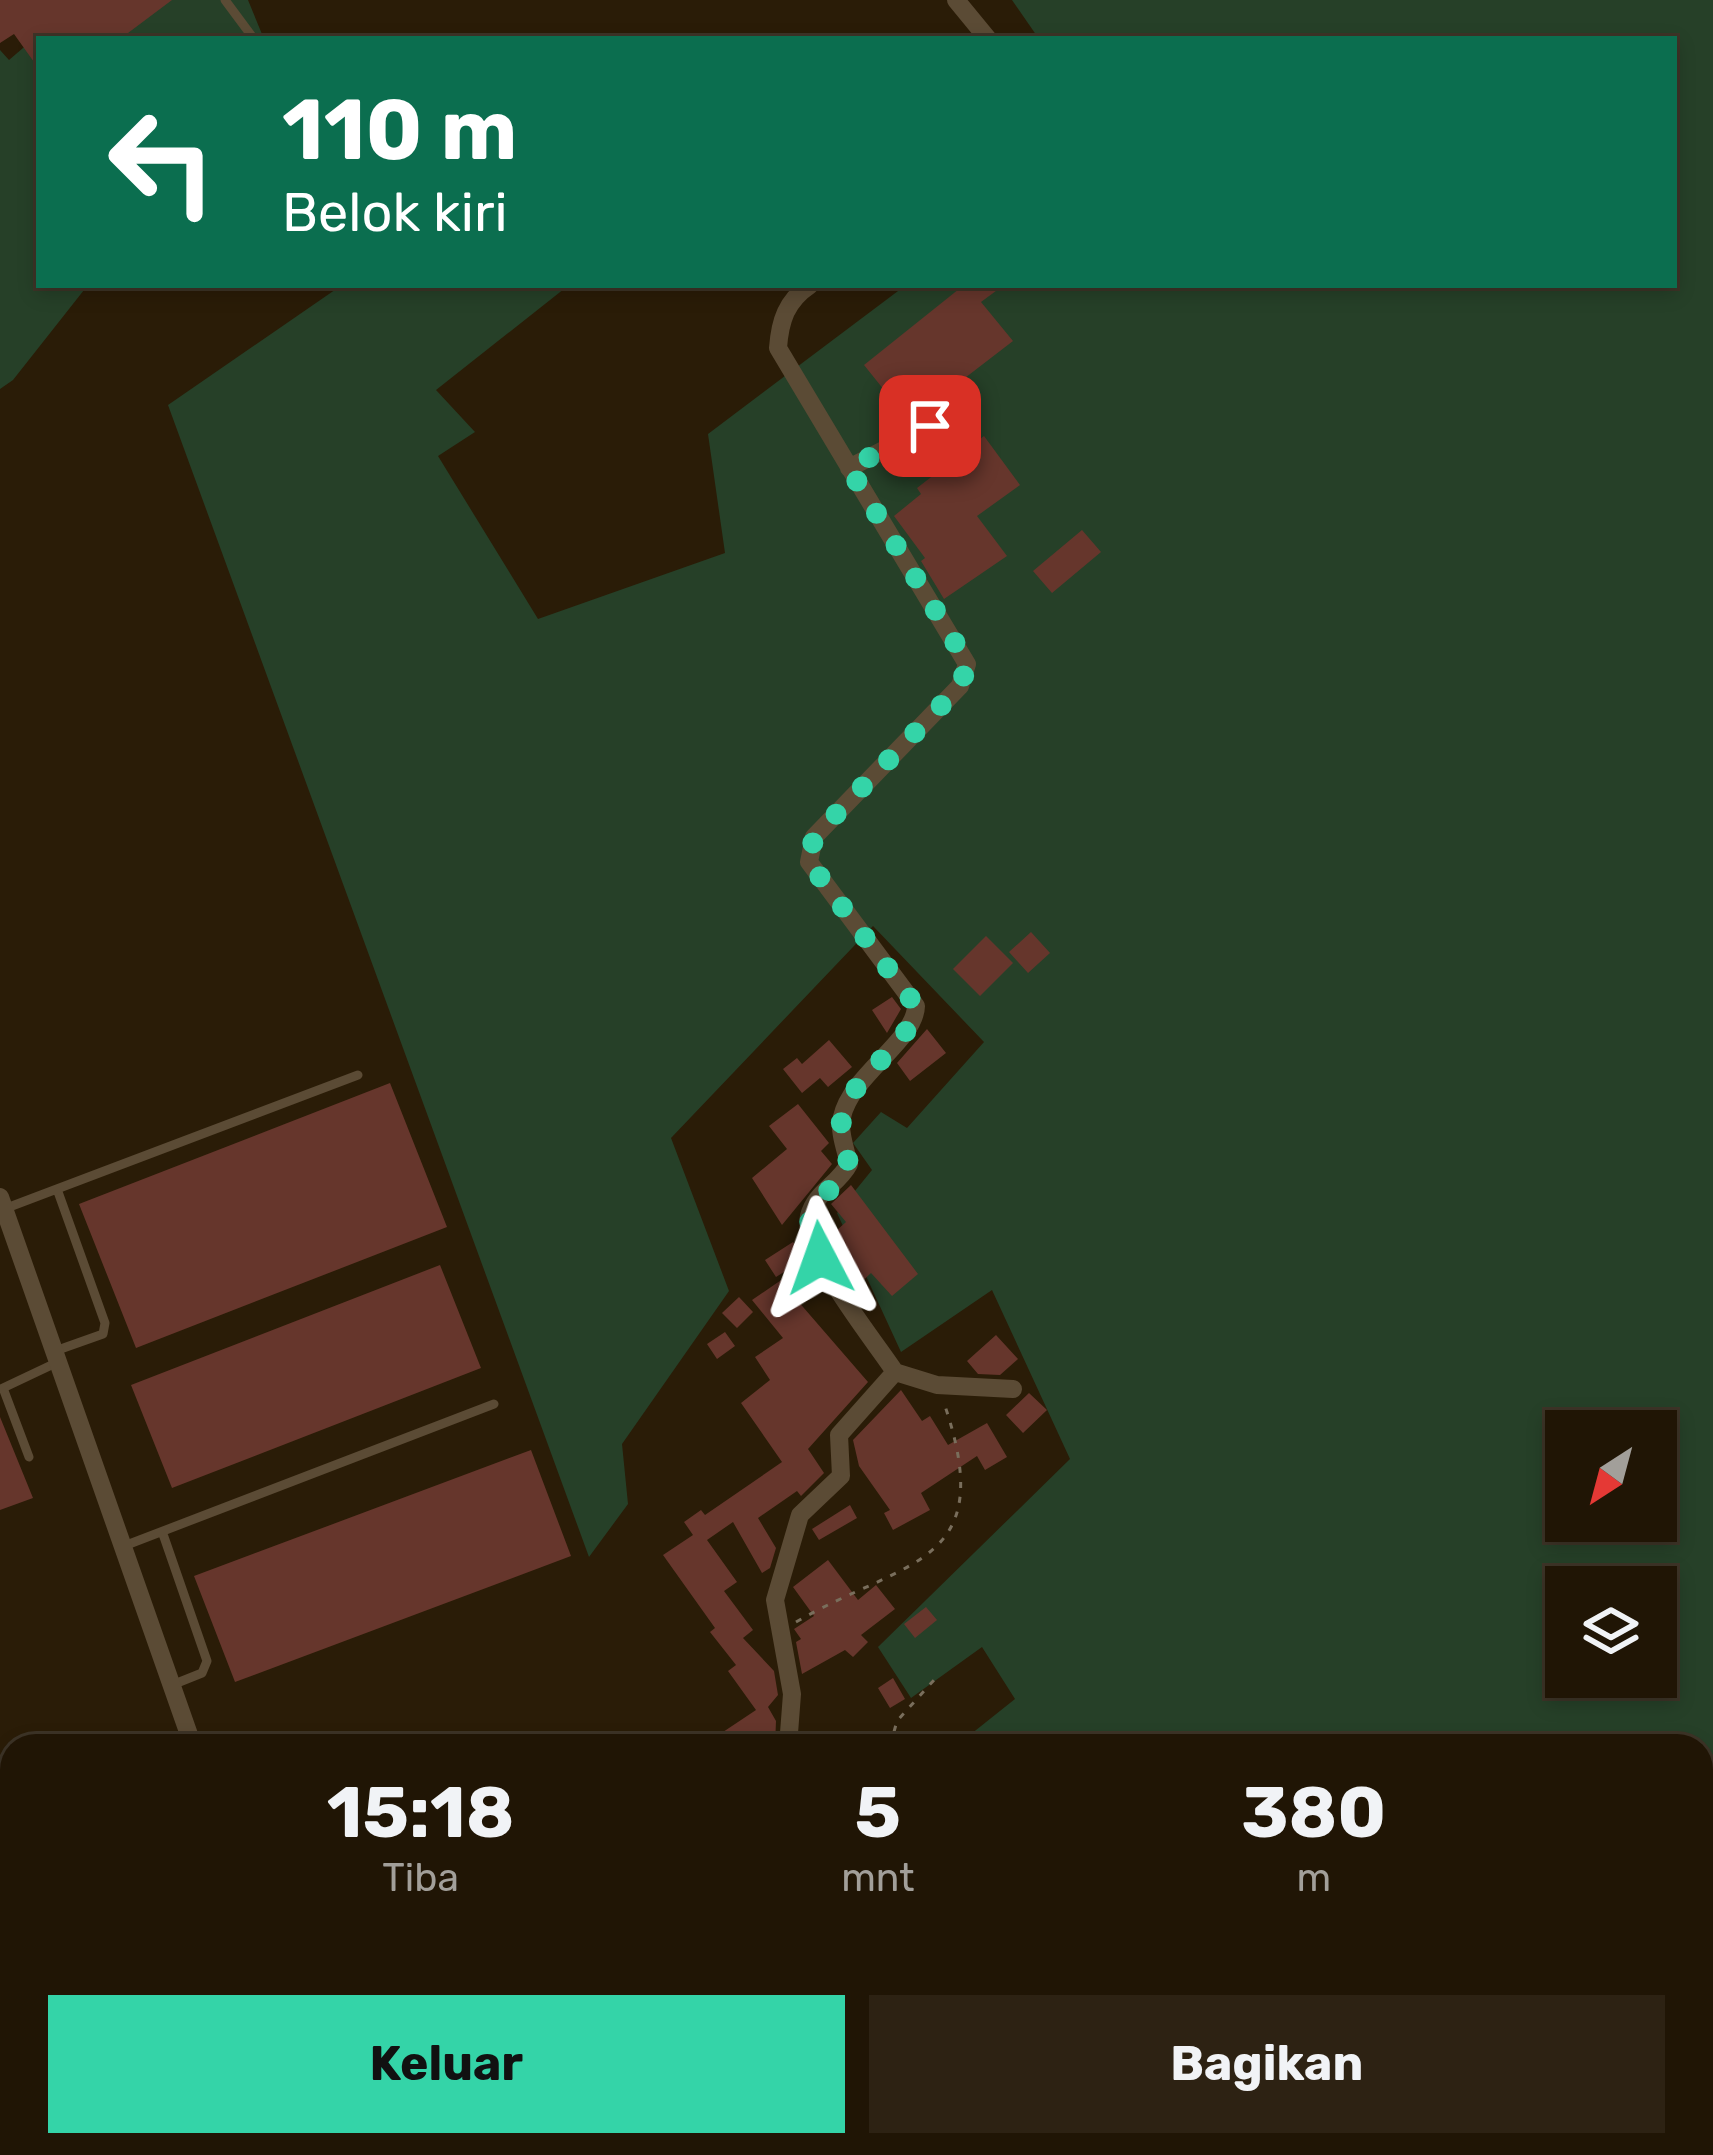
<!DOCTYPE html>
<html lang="id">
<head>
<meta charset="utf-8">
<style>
  :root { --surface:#201505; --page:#2d2213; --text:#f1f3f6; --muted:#a29f9a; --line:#3d3427; --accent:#34d4a8 }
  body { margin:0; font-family:Rubik,sans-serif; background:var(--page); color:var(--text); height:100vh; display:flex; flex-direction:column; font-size:45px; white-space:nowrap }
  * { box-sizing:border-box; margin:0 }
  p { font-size:39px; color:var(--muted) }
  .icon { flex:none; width:66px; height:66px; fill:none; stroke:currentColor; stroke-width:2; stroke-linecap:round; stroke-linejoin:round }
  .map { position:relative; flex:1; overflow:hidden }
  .sheet { position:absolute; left:0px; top:1734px; width:1713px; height:423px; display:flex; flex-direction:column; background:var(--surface); border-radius:36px 36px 0 0; box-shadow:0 6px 18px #0003,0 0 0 3px var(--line) }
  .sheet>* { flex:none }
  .banner { position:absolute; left:36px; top:36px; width:1641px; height:252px; border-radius:0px; box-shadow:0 6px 18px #0003,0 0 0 3px var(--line); background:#0b6e4f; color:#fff; overflow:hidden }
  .needle { width:78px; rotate:216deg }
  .tools { position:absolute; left:1545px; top:1410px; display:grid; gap:24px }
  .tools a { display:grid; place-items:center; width:132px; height:132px; border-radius:0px; background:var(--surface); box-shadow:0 6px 18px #0003,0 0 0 3px var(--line); font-size:60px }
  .pin { position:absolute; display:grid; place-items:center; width:102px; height:102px; color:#fff; margin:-51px; border-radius:24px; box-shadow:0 6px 18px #0006 }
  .me { position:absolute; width:132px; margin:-66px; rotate:356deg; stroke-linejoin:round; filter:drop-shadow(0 0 9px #0008) }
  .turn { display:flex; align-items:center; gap:42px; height:252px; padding:0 48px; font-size:54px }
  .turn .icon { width:156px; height:156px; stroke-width:2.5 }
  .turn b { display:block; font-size:84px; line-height:102px }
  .eta { display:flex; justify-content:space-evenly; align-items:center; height:204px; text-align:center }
  .eta b { font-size:72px; font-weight:700; line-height:84px }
  .button { display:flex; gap:24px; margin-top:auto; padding:24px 48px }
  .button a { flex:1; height:138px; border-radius:0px; background:var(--accent); color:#111; font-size:48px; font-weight:700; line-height:138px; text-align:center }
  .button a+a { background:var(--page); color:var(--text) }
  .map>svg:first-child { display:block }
</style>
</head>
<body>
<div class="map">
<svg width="1713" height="2155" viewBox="0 0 1713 2155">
  <rect width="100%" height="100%" fill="#2a1c07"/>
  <path fill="#264028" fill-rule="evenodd" d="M79,0H248L264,39H39V285H82L84,290L13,380L0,389V50L9,60Z
    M1012,0H1713V2155H835L844,2145H1701V1746H956L1015,1699L982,1647L911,1698L878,1647L1070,1459L992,1290L901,1352L837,1213L872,1170L853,1143L881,1112L907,1128L984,1042L873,926L671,1138L729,1291L622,1444L628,1504L589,1557L168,405L342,285H569L436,390L475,432L438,456L538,619L725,553L708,434L906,285H1674V39H1039ZM1566,1431H1656V1521H1566ZM1566,1587H1656V1677H1566Z"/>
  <path fill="#66362c" d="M0,0H172L120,39H39V69L14,34L0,43Z
    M964,285H1004L981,302L1013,341L909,421L864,365Z
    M984,436L1020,485L977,516L1007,556L944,599L921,561L925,558L894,516L921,494L917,488Z
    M1082,530L1101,552L1052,593L1033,571Z
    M1031,932L1050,953L1028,973L1009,952Z
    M986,936L1013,963L980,996L953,969Z
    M892,997L901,1009L887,1033L872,1010Z
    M927,1029L946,1053L910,1081L897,1063Z
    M829,1040L852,1067L828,1087L820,1078L802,1093L783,1069L797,1058L802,1064Z
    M390,1083L447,1227L136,1348L79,1204Z
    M798,1104L829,1143L821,1151L832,1164L782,1225L752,1178L787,1149L769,1126Z
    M851,1185L918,1274L892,1296L871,1273L854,1289L829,1245L827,1239L846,1222L831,1204Z
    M793,1242L805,1259L776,1277L765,1260Z
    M440,1265L481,1368L172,1488L131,1385Z
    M787,1276L801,1297L797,1300L868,1382L808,1449L824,1473L801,1496L797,1491L758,1518L776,1548L770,1568L762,1573L733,1522L707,1540L737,1582L724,1591L753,1630L743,1638L774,1671L778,1695L768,1707L776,1721L775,1746H702L756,1710L728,1671L736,1665L710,1632L715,1628L663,1555L693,1535L684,1522L701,1510L705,1515L782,1462L741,1403L770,1380L755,1357L783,1338L752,1300Z
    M739,1297L753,1312L737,1328L722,1313Z
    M725,1332L735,1346L717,1359L707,1344Z
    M996,1335L1018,1359L1000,1375L978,1374L967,1361Z
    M901,1390L922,1421L930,1416L948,1445L987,1423L1007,1457L985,1470L977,1456L921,1493L930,1510L893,1530L884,1513L890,1510L859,1466L853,1440Z
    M1029,1393L1047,1410L1023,1433L1006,1415Z
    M0,1417L33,1498L0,1510Z
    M531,1450L571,1556L235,1682L194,1576Z
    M850,1505L857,1518L819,1540L812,1529Z
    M828,1560L858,1600L876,1585L895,1609L861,1635L868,1642L853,1657L845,1650L802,1674L796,1642L801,1639L794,1629L814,1616L793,1587Z
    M926,1607L937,1620L915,1638L904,1624Z
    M893,1678L905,1699L890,1708L878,1688Z"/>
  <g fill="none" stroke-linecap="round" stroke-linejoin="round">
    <path stroke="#796e5c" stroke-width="3" stroke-dasharray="6 9" stroke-linecap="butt" d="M796,1622C906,1558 1000,1567 944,1403
      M890,1746L897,1721L934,1680
      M1574,2145L1590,2155
      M1513,2155L1531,2145"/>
    <path stroke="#5b4b35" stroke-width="9" d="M225,0L254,39
      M4,1209L358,1075
      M55,1351L103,1334L105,1323L57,1189
      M29,1457L3,1388L60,1361
      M163,1534L207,1661L202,1673L172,1685
      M124,1546L494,1404"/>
    <path stroke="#5b4b35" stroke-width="18" d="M956,0L988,39
      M849,468L970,405
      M0,1197L193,1746
      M895,1372L937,1385L1013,1389
      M788,1746L792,1694L775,1600L800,1515L841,1476L839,1435L895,1372C875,1341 801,1251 809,1216C815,1192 838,1185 849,1164C846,1151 838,1130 842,1117C851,1075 915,1041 916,1006L809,862L814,837L960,686L967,664L778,348C780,321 786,301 810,285
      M331,2145L335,2155
      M788,2145V2155
      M939,2145L951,2155"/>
  </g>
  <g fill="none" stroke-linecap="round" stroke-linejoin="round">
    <path stroke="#34d4a8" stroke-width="21" stroke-dasharray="0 37.8" d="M820,1258C793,1201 825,1206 849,1165C846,1151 839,1130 842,1117C851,1075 915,1041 916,1006L809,862L814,837L960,686L968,664L849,468L930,426"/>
  </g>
</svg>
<div class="tools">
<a><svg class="needle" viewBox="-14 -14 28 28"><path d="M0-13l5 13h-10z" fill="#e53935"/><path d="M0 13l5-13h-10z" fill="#a29f9a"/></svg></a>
<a><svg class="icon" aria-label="layers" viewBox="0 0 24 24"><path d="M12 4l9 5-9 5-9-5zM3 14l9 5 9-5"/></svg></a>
</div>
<div class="pin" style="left:930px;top:426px;background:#d93025"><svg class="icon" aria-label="arrive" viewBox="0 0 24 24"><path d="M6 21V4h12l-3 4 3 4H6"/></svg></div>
<svg class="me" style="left:820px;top:1258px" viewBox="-20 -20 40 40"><path d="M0-17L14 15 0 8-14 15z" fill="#34d4a8" stroke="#fff" stroke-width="4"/></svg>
<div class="banner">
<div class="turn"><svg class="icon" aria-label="left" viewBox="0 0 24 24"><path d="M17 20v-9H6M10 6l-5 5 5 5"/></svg><div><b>110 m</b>Belok kiri</div></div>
</div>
<section class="sheet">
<div class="eta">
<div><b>15:18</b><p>Tiba</p></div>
<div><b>5</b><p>mnt</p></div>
<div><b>380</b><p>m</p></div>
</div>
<div class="button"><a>Keluar</a><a>Bagikan</a></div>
</section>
</div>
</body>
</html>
